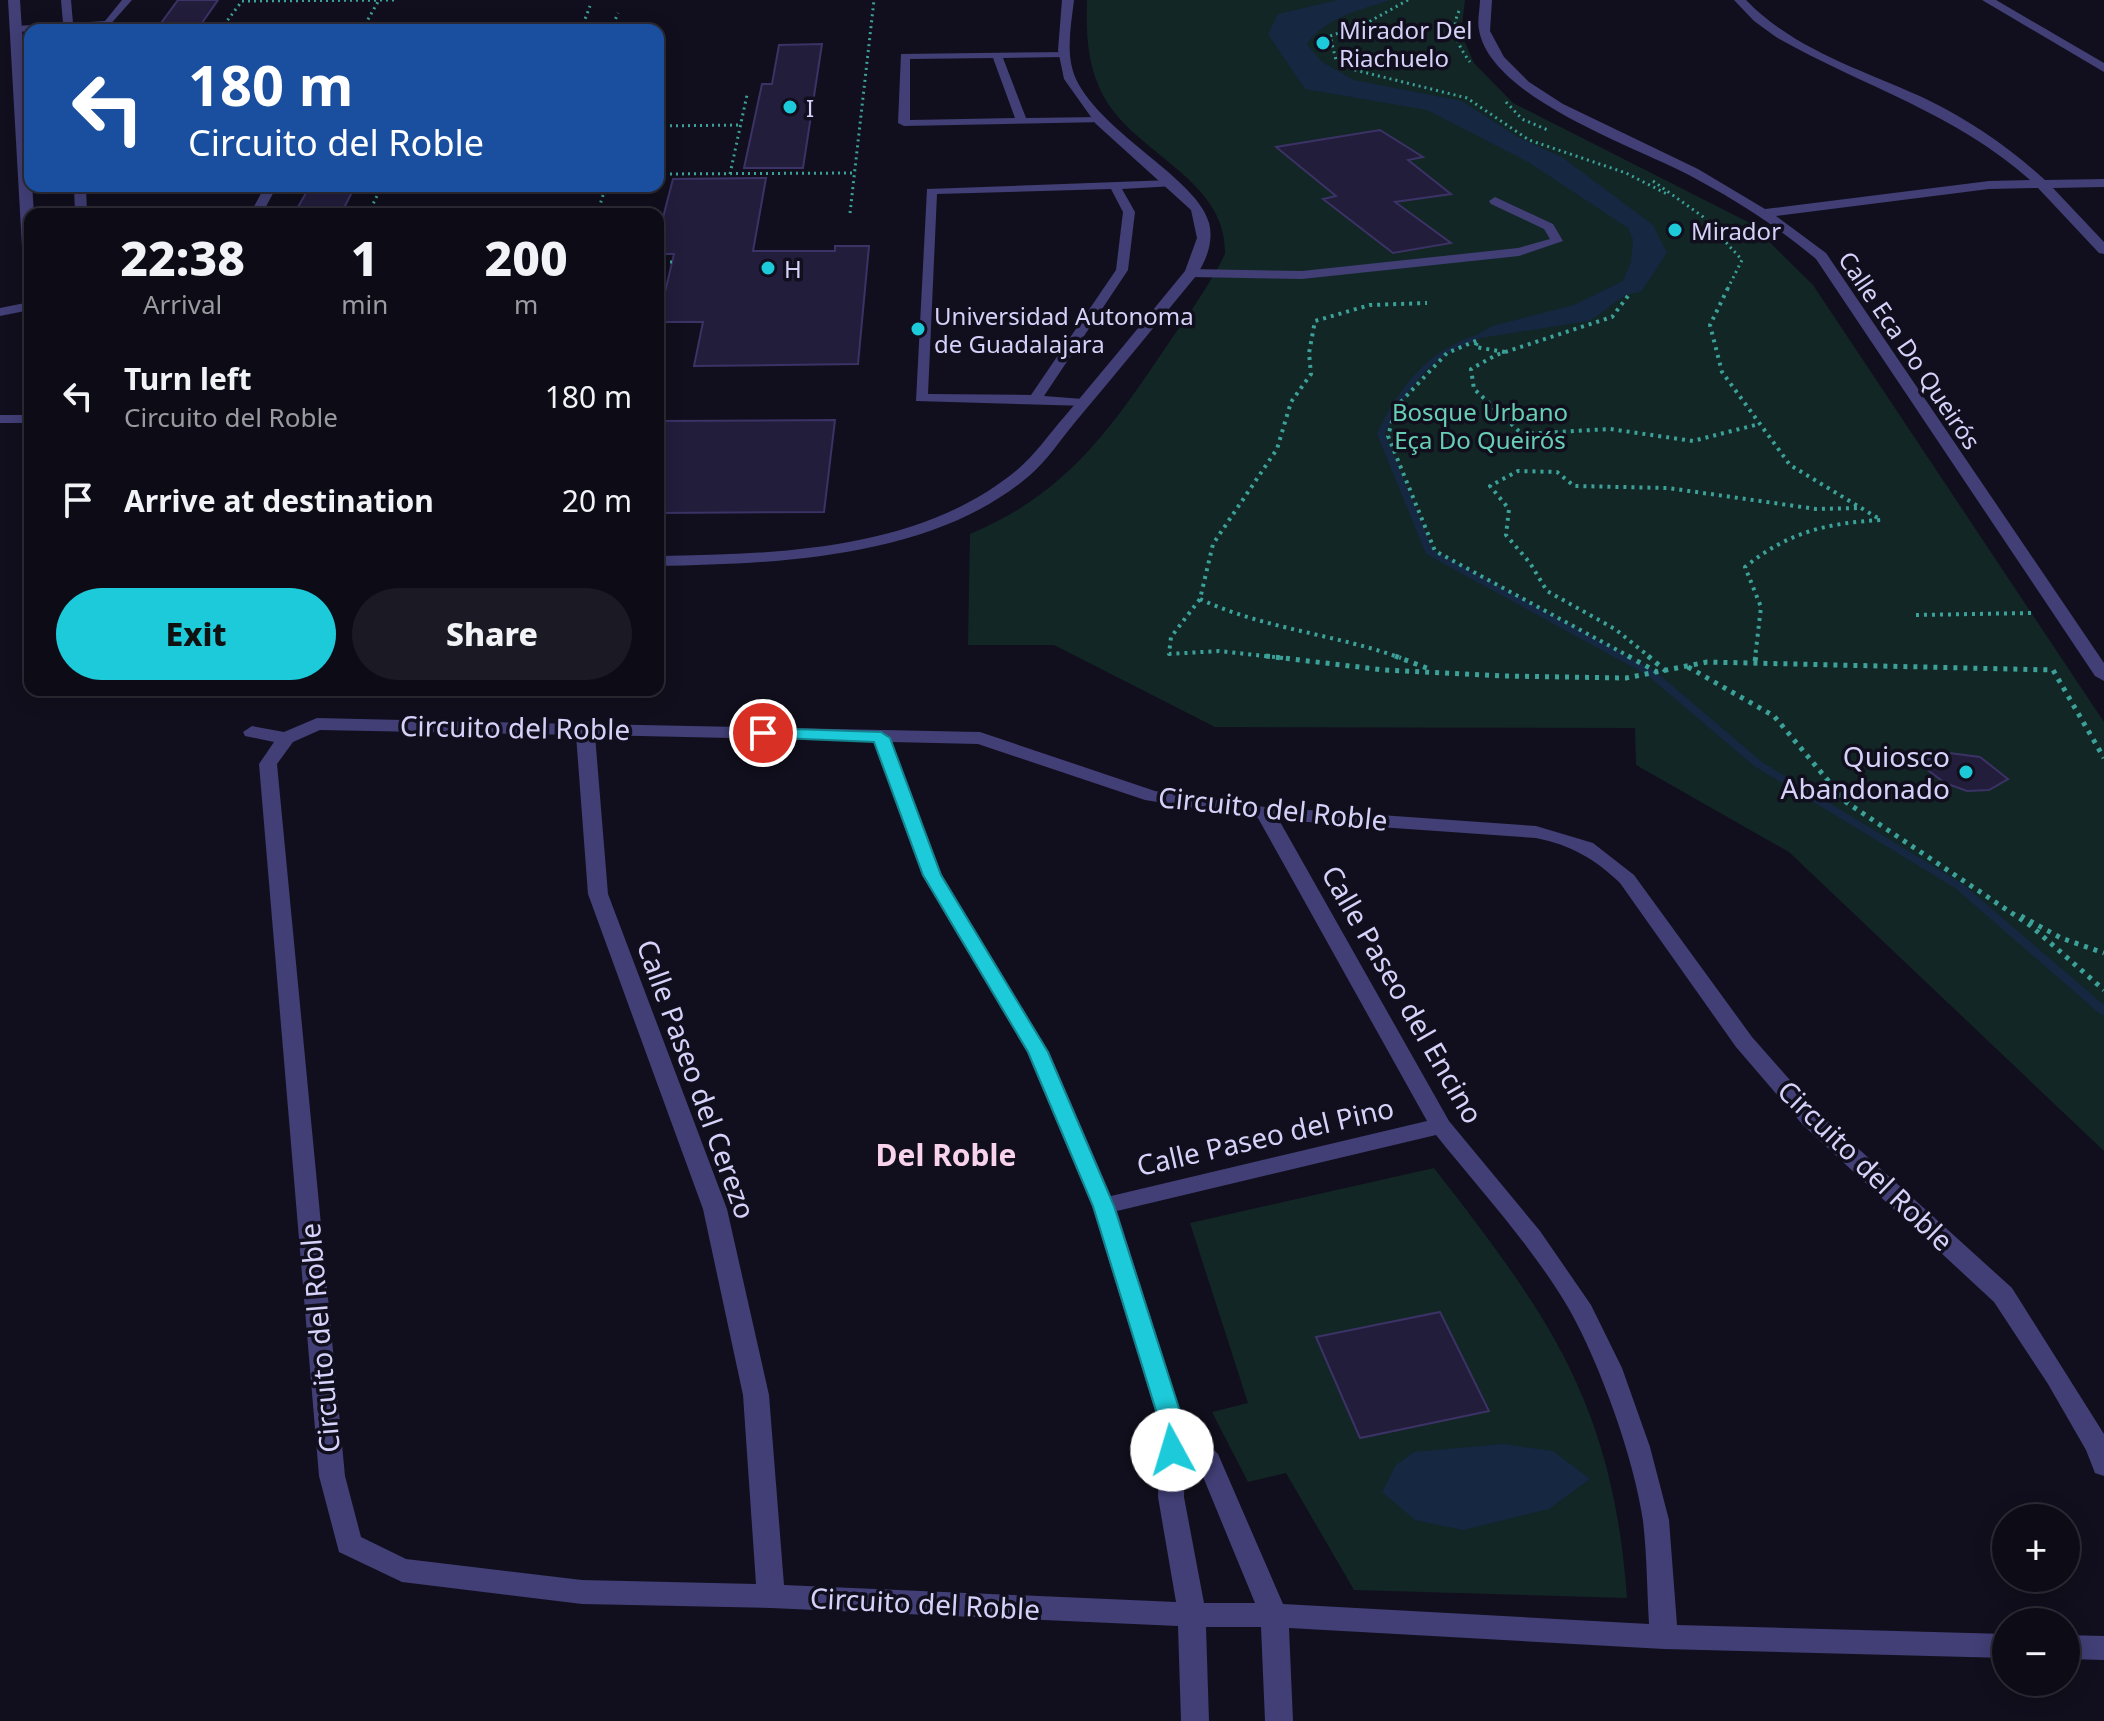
<!DOCTYPE html>
<html lang="en">
<head>
<meta charset="utf-8">
<style>
  :root { --surface:#0d0b16; --page:#1b1923; --text:#f1f3f6; --muted:#9a9ba1; --line:#2d2b35; --accent:#1dcad9 }
  body { margin:0; font-family:"Noto Sans",sans-serif; background:var(--page); color:var(--text); height:100vh; display:flex; flex-direction:column; font-size:30px; white-space:nowrap }
  * { box-sizing:border-box; margin:0 }
  p { font-size:26px; color:var(--muted) }
  .icon { flex:none; width:44px; height:44px; fill:none; stroke:currentColor; stroke-width:2; stroke-linecap:round; stroke-linejoin:round }
  .map { position:relative; flex:1; overflow:hidden }
  .details { position:absolute; left:24px; top:208px; width:640px; height:488px; display:flex; flex-direction:column; background:var(--surface); border-radius:16px; box-shadow:0 4px 20px #0003,0 0 0 2px var(--line) }
  .details>* { flex:none }
  .guide { position:absolute; left:24px; top:24px; width:640px; height:168px; border-radius:16px; box-shadow:0 4px 20px #0003,0 0 0 2px var(--line); background:#1a4fa0; color:#fff; overflow:hidden }
  .controls { position:absolute; left:1992px; top:1504px; display:grid; gap:16px }
  .controls a { display:grid; place-items:center; width:88px; height:88px; border-radius:50%; background:var(--surface); box-shadow:0 4px 20px #0003,0 0 0 2px var(--line); font-size:40px }
  .pin { position:absolute; display:grid; place-items:center; width:68px; height:68px; color:#fff; margin:-34px; border:4px solid #fff; border-radius:50%; box-shadow:0 2px 8px #0007 }
  .me { position:absolute; width:88px; margin:-44px; rotate:354deg; stroke-linejoin:round; filter:drop-shadow(0 0 6px #0008) }
  .turn { display:flex; align-items:center; gap:28px; height:168px; padding:0 32px; font-size:36px }
  .turn .icon { width:104px; height:104px; stroke-width:2.5 }
  .turn b { display:block; font-size:56px; line-height:68px }
  .eta { display:flex; justify-content:space-evenly; align-items:center; height:136px; text-align:center }
  .eta b { font-size:48px; font-weight:800; line-height:56px }
  .action { display:flex; gap:16px; margin-top:auto; padding:16px 32px }
  .action a { flex:1; height:92px; border-radius:48px; background:var(--accent); color:#111; font-size:32px; font-weight:800; line-height:92px; text-align:center }
  .action a+a { background:var(--page); color:var(--text) }
  ul { padding:0; list-style:none }
  li { display:flex; align-items:center; gap:24px; height:104px; padding:0 32px }
  li div { flex:1 }
  li b { display:block; font-size:30px }
  li em { font-style:normal }
  .map>svg:first-child { display:block }
</style>
</head>
<body>
<div class="map">
<svg width="2104" height="1721" viewBox="0 0 2104 1721">
  <rect width="100%" height="100%" fill="#110f1d"/>
  <path fill="#122625" d="M1087,0H1465L1461,33L1474,63L1513,103L1750,223L1813,285L2104,722V1151L1789,852L1636,765L1635,728L1215,727L1054,645H968L970,534C1066,494 1110,430 1166,347C1187,316 1209,287 1225,254C1227,179 1136,155 1104,97C1087,66 1086,34 1087,0Z
    M1434,1168C1549,1316 1613,1404 1627,1598L1354,1590L1286,1473L1248,1482L1212,1412L1248,1403L1190,1223Z"/>
  <path fill="#152741" d="M1338,0H1390C1361,10 1326,17 1307,44L1322,62L1354,80L1462,101L1518,137L1562,157L1653,225L1667,253L1641,292C1619,293 1608,312 1588,321L1468,340L1492,326L1574,305L1623,281L1631,262L1633,240L1628,228L1528,162L1427,110L1305,89L1268,34L1278,14Z
    M1503,1444L1553,1451L1590,1479L1549,1509L1463,1530L1415,1520L1382,1492L1396,1465L1414,1452Z"/>
  <g fill="none" stroke-linecap="round" stroke-linejoin="round">
    <path fill="#152741" fill-rule="evenodd" d="M1476,335L1483,337C1472,343 1459,346 1448,353C1418,373 1400,402 1385,434L1433,550L1655,671L1762,762L1963,884L2104,1005V1015L2100,1014L1955,888L1754,766L1647,675L1426,554L1377,434C1398,388 1427,351 1476,335Z"/>
  </g>
  <path fill="#231d3c" stroke="#3b3265" stroke-width="2" d="M178,0H218L197,30H156Z
    M822,44L803,168H744L762,84H772L779,45Z
    M1380,130L1423,157L1408,160L1451,194L1395,202L1451,243L1393,253L1323,199L1336,196L1276,147Z
    M766,178L753,251H835V246H869L858,364L694,366L703,322H658L674,254H658V237L673,179Z
    M310,186H355L341,214H294Z
    M835,420L824,512L658,513V421Z
    M1949,753L1980,757L2008,779L1989,790L1967,791L1945,783L1917,762Z
    M1440,1312L1489,1411L1360,1438L1316,1337Z"/>
  <g fill="none" stroke-linecap="round" stroke-linejoin="round">
    <path stroke="#3ca199" stroke-width="3" stroke-dasharray="2 4" stroke-linecap="butt" d="M1408,0L1365,24L1330,36L1336,60L1355,70L1467,98L1529,140L1626,173L1667,194
      M242,1L398,0
      M1459,11C1450,30 1458,46 1470,62
      M224,25L242,1
      M224,26L584,24
      M362,30L379,0
      M581,30L590,6
      M611,30L618,13
      M1506,102L1522,119L1550,131
      M658,126L741,125
      M658,174L854,173
      M730,174L747,95
      M1653,181L1702,216L1742,260L1727,290
      M850,213L874,0
      M368,214L382,186
      M597,214L606,186
      M658,262H672"/>
    <path stroke="#3ca199" stroke-width="4" stroke-dasharray="3 5" stroke-linecap="butt" d="M1728,288L1710,325L1722,372L1790,465L1881,520C1827,523 1788,532 1745,567L1761,607L1755,658
      M1628,296L1612,317L1496,355L1471,369L1474,389L1522,434L1610,429L1693,441L1759,424
      M1505,352L1475,347L1478,340L1447,353L1396,407L1388,436L1435,551L1632,658
      M1200,599C1264,629 1335,634 1401,658
      M1916,615L2031,613
      M1283,658L1219,651L1169,654L1171,637L1200,599L1213,544L1277,449L1291,402L1311,374L1309,353L1315,321L1370,305L1427,303
      M1651,658L1615,629L1547,591L1530,563L1506,535L1509,509L1490,486L1518,471L1557,472L1574,486L1668,488L1816,509L1860,508"/>
    <path stroke="#3ca199" stroke-width="5" stroke-dasharray="4 6" stroke-linecap="butt" d="M1266,656L1384,670L1505,676L1626,678L1707,662L2053,670L2104,758
      M1395,656L1432,670
      M1628,656L1657,672
      M1648,656L1666,671
      M1755,661L1756,656
      M1688,667L1774,716L1846,802L2031,926L2104,990
      M2021,916L2061,938L2104,953"/>
    <path fill="#413f76" fill-rule="evenodd" d="M61,0H71L73,23L105,21L122,0H132L108,27L16,32L11,29L16,26L63,23Z
      M1068,52V56L1064,57L1003,58L1026,118L1100,117L1104,118V122L904,126L898,123L901,54ZM993,58L1015,118L910,120V59Z
      M1171,180L1177,184L1175,186L1122,189L1135,212L1128,270L1044,396L1083,399L1090,403L1088,406L916,401L927,189ZM1111,189L1123,212L1116,270L1031,395L928,394L937,194Z
      M74,186H86L87,214H75Z
      M265,186H277L262,214H250Z
      M1495,197L1553,224L1563,241L1519,256L1302,279L1191,277L1185,273L1191,269L1302,271L1518,248L1550,239L1544,229L1491,204L1489,201Z
      M30,302V310L0,316V308Z
      M0,415H30V423H0Z"/>
    <path fill="#413f76" fill-rule="evenodd" d="M8,0H20L34,214H30V269L23,265Z
      M1062,0H1074C1071,26 1065,55 1076,79C1102,134 1198,179 1209,223C1214,242 1206,261 1196,276C1156,324 1117,373 1076,421C1061,439 1047,461 1029,476C933,558 778,564 658,566V556C778,554 919,551 1017,470C1035,455 1049,434 1065,416C1105,368 1145,320 1185,271L1197,238L1191,210L1096,124L1064,79L1058,50Z
      M1480,0H1492L1490,31L1504,57L1529,82L1563,104L1698,169L1765,209L1989,181L2030,180C1956,113 1862,86 1776,37L1754,21L1734,0H1746C1795,51 1866,71 1928,100C1971,121 2010,148 2045,180L2104,179V187L2053,188L2104,242V254L2099,253L2038,188L1989,189L1776,216L1826,253L2104,663V681L2095,676L1816,259C1777,226 1734,199 1689,175C1634,146 1491,98 1479,30C1477,21 1480,9 1480,0Z
      M1982,0H1996L2104,63V72Z
      M317,718L578,724L585,721L592,724L980,732L1155,791L1265,807L1536,826L1593,843L1634,875L1752,1037L1819,1113L2012,1288L2104,1434V1476L2095,1473L2086,1450L2048,1384L1994,1302L1803,1125L1736,1047L1620,883C1595,859 1571,845 1536,838L1279,820L1449,1121L1540,1231L1591,1305L1622,1368L1650,1447L1669,1520L1677,1625L2006,1634V1658L1664,1649L1289,1628L1293,1721H1265L1261,1627H1206L1209,1721H1181L1178,1626L771,1608L582,1604L402,1582L339,1552L319,1476L259,764L274,742L245,736L243,732L252,726L284,732ZM320,730L576,735L588,894L703,1209L743,1395L756,1584L582,1580L406,1559L361,1537L345,1476L277,764L293,742ZM595,735L873,741L922,875L1027,1052L1092,1206L1160,1427L1158,1497L1176,1602L784,1585L769,1395L727,1209L608,894ZM892,742L978,744L1145,800L1258,818L1427,1121L1111,1196L1049,1052L942,875ZM1436,1135C1481,1191 1532,1246 1569,1309C1600,1364 1634,1458 1643,1521C1647,1555 1647,1590 1649,1624L1283,1604L1218,1454L1184,1422L1117,1211ZM1185,1455L1199,1467L1255,1603H1204L1184,1497Z
      M2066,1635L2104,1636V1660L2066,1659Z"/>
  </g>
  <path fill="#1dcad9" stroke="#13838d" stroke-width="2" d="M763,728L881,732L890,738L941,875L1048,1052L1114,1206L1185,1427L1181,1457L1172,1460L1164,1457L1161,1450V1427L1093,1206L1028,1052L923,875L874,742L757,737V730Z"/>
  <g fill="#1dcad9" stroke="#110f1d" stroke-width="3">
    <circle cx="1323" cy="43" r="8"/>
    <circle cx="790" cy="107" r="8"/>
    <circle cx="1675" cy="230" r="8"/>
    <circle cx="768" cy="268" r="8"/>
    <circle cx="918" cy="329" r="8"/>
    <circle cx="1966" cy="772" r="8"/>
  </g>
  <g text-anchor="middle" dominant-baseline="central" stroke-width="7" stroke-linejoin="round" paint-order="stroke">
    <g font-size="24" fill="#d5d1f9" stroke="#110f1d" text-anchor="start">
      <text x="1339" y="29">Mirador Del<tspan x="1339" dy="28">Riachuelo</tspan></text>
      <text x="806" y="107">I</text>
      <text x="1691" y="230">Mirador</text>
      <text x="784" y="268">H</text>
      <text x="934" y="315">Universidad Autonoma<tspan x="934" dy="28">de Guadalajara</tspan></text>
    </g>
    <g font-size="24" fill="#d5d1f9" stroke="#110f1d">
      <text transform="translate(1910 350) rotate(56)">Calle Eca Do Queirós</text>
    </g>
    <g font-size="24" fill="#67cfb3" stroke="#110f1d">
      <text x="1480" y="411">Bosque Urbano<tspan x="1480" dy="28">Eça Do Queirós</tspan></text>
    </g>
    <g font-size="28" fill="#d5d1f9" stroke="#110f1d">
      <text transform="translate(515 727) rotate(1)">Circuito del Roble</text>
      <text transform="translate(1273 808) rotate(6)">Circuito del Roble</text>
      <text transform="translate(1403 994) rotate(60)">Calle Paseo del Encino</text>
      <text transform="translate(697 1079) rotate(70)">Calle Paseo del Cerezo</text>
      <text transform="translate(1265 1136) rotate(-13)">Calle Paseo del Pino</text>
      <text transform="translate(1866 1165) rotate(44)">Circuito del Roble</text>
      <text transform="translate(319 1338) rotate(-95)">Circuito del Roble</text>
      <text transform="translate(925 1603) rotate(3)">Circuito del Roble</text>
    </g>
    <g font-size="28" fill="#d5d1f9" stroke="#110f1d" text-anchor="end">
      <text x="1950" y="756">Quiosco<tspan x="1950" dy="32">Abandonado</tspan></text>
    </g>
    <g font-size="30" font-weight="bold" fill="#f9d3ec" stroke="#110f1d">
      <text x="946" y="1154">Del Roble</text>
    </g>
  </g>
</svg>
<div class="controls">
<a>+</a>
<a>−</a>
</div>
<div class="pin" style="left:763px;top:733px;background:#d93025"><svg class="icon" aria-label="arrive" viewBox="0 0 24 24"><path d="M6 21V4h12l-3 4 3 4H6"/></svg></div>
<svg class="me" style="left:1172px;top:1450px" viewBox="-20 -20 40 40"><circle r="19" fill="#fff"/><path d="M0-13L10 11 0 6-10 11z" fill="#1dcad9"/></svg>
<div class="guide">
<div class="turn"><svg class="icon" aria-label="left" viewBox="0 0 24 24"><path d="M17 20v-9H6M10 6l-5 5 5 5"/></svg><div><b>180 m</b>Circuito del Roble</div></div>
</div>
<section class="details">
<div class="eta">
<div><b>22:38</b><p>Arrival</p></div>
<div><b>1</b><p>min</p></div>
<div><b>200</b><p>m</p></div>
</div>
<ul>
<li><svg class="icon" aria-label="left" viewBox="0 0 24 24"><path d="M17 20v-9H6M10 6l-5 5 5 5"/></svg><div><b>Turn left</b><p>Circuito del Roble</p></div><em>180 m</em></li>
<li><svg class="icon" aria-label="arrive" viewBox="0 0 24 24"><path d="M6 21V4h12l-3 4 3 4H6"/></svg><div><b>Arrive at destination</b></div><em>20 m</em></li>
</ul>
<div class="action"><a>Exit</a><a>Share</a></div>
</section>
</div>
</body>
</html>
